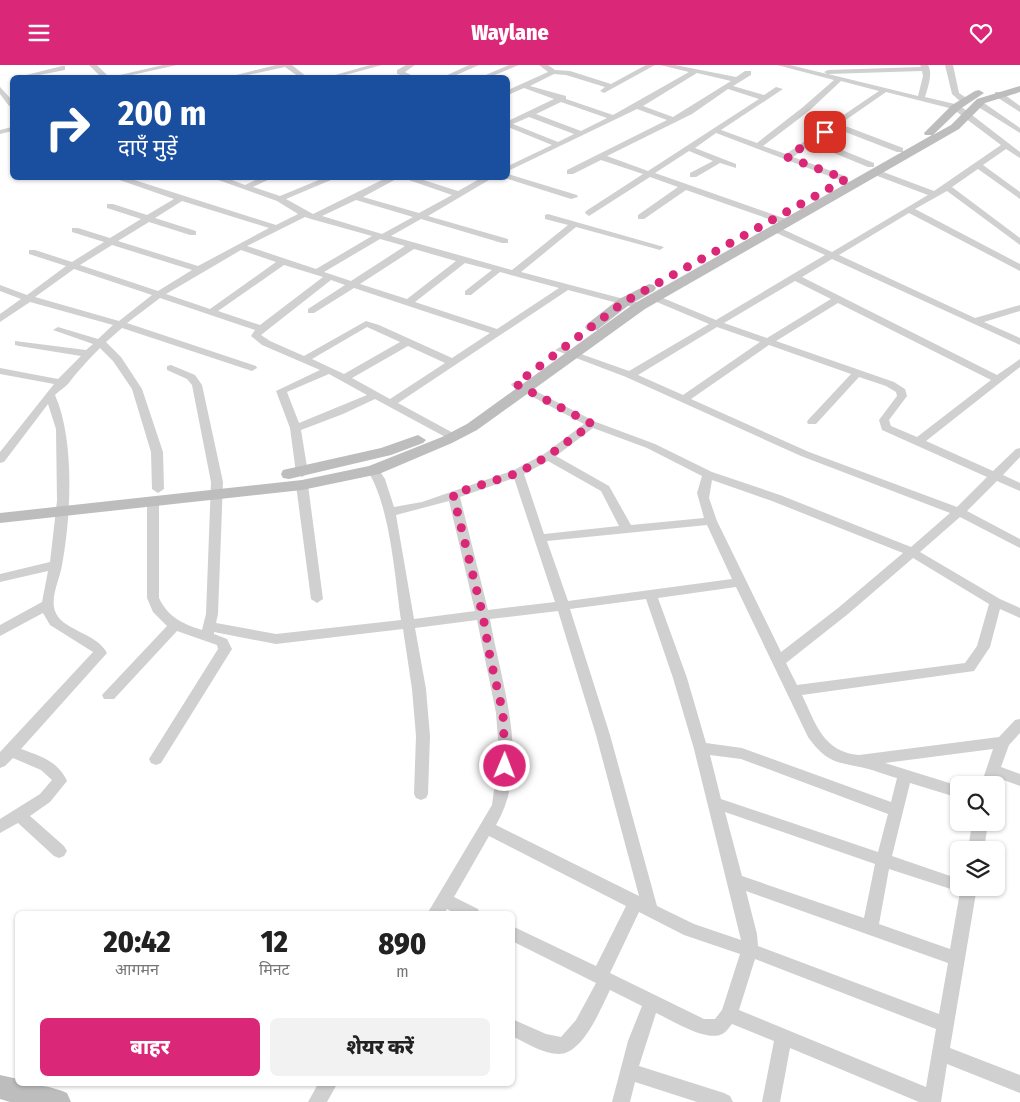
<!DOCTYPE html>
<html lang="hi">
<head>
<meta charset="utf-8">
<style>
  :root { --surface:#fff; --page:#f2f2f2; --text:#222; --muted:#767676; --accent:#db2777 }
  body { margin:0; font-family:"Fira Sans Condensed","Noto Sans Devanagari",sans-serif; background:var(--page); color:var(--text); height:100vh; display:flex; flex-direction:column; font-size:19px; white-space:nowrap }
  * { box-sizing:border-box; margin:0 }
  p { font-size:16px; color:var(--muted) }
  .icon { flex:none; width:28px; height:28px; fill:none; stroke:currentColor; stroke-width:2; stroke-linecap:round; stroke-linejoin:round }
  .map { position:relative; flex:1; overflow:hidden }
  .sheet { position:absolute; left:15px; top:846px; width:500px; height:175px; display:flex; flex-direction:column; background:var(--surface); border-radius:8px; box-shadow:0 1px 4px #0004 }
  .sheet>* { flex:none }
  .guide { position:absolute; left:10px; top:10px; width:500px; height:105px; border-radius:8px; box-shadow:0 1px 4px #0004; background:#1a4fa0; color:#fff; overflow:hidden }
  .buttons { position:absolute; left:950px; top:711px; display:grid; gap:10px }
  .buttons a { display:grid; place-items:center; width:55px; height:55px; border-radius:8px; background:var(--surface); box-shadow:0 1px 4px #0004; font-size:25px }
  .pin { position:absolute; display:grid; place-items:center; width:42px; height:42px; color:#fff; margin:-21px; border-radius:10px; box-shadow:0 2px 8px #0006 }
  .me { position:absolute; width:55px; margin:-28px; rotate:1deg; stroke-linejoin:round; filter:drop-shadow(0 0 4px #0008) }
  .turn { display:flex; align-items:center; gap:18px; height:105px; padding:0 25px; font-size:22px }
  .turn .icon { width:65px; height:65px; stroke-width:2.5 }
  .turn b { display:block; font-size:35px; line-height:42px }
  .eta { display:flex; justify-content:space-evenly; align-items:center; height:85px; text-align:center }
  .eta b { font-size:30px; font-weight:800; line-height:35px }
  .primary-button { display:flex; gap:10px; margin-top:auto; padding:10px 25px }
  .primary-button a { flex:1; height:58px; border-radius:8px; background:var(--accent); color:#fff; font-size:20px; font-weight:800; line-height:58px; text-align:center }
  .primary-button a+a { background:var(--page); color:var(--text) }
  header { display:flex; justify-content:space-between; align-items:center; height:65px; padding:0 25px; background:var(--accent); color:#fff; font-size:22px; font-weight:800 }
  .map>svg:first-child { display:block }
</style>
</head>
<body>
<header><svg class="icon" aria-label="menu" viewBox="0 0 24 24"><path d="M4 6h16M4 12h16M4 18h16"/></svg>Waylane<svg class="icon" aria-label="heart" viewBox="0 0 24 24"><path d="M12 20l-8-8c-3-5 5-10 8-4 3-6 11-1 8 4z"/></svg></header>
<div class="map">
<svg width="1020" height="1037" viewBox="0 0 1020 1037">
  <rect width="100%" height="100%" fill="#fff"/>
  <g fill="none" stroke-linecap="round" stroke-linejoin="round">
    <path fill="#d0d0d0" fill-rule="evenodd" d="M89,0H97L109,12H101Z
      M163,0H177L123,12H111Z
      M276,0H292L307,12H299L285,2L239,12H228Z
      M370,0H382L338,12H328Z
      M406,0H415L405,7L415,12H407L397,9V5Z
      M469,0H479L452,12H443Z
      M509,0H519L490,12H481Z
      M539,0H548L555,5L570,6L611,19L646,0H655L604,28L600,26L605,22L566,10L554,9L530,21L566,31V34L613,50L689,7L660,0H675L736,12L745,6H751V10L733,21L764,30L776,22L783,24L721,65L757,78L803,42L834,15L777,0H790L827,9L824,7L828,5L921,2L920,0H928C933,8 928,22 925,32L959,40L1020,87V93L1006,84L983,100L1020,127V134L978,104L952,122L1020,173V180L947,126L915,144L1020,199V206L909,148L839,190L975,253L1020,240V246L984,257L1020,273V280L832,194L802,212L997,310L1020,294V302L926,376L993,406L1016,384L1020,383V392L1003,410L1020,418V426L997,416L967,446L1020,474V483L960,452L920,487L1000,534L1020,543V553L1000,544L990,582L974,606L802,630C816,659 823,687 859,690L999,672L1015,655L1020,654V668L1009,680L1001,702L1020,709V721L998,713L995,720H981L993,684L885,698L959,721V733L910,718L892,791L959,814V822H977L950,983L1020,1010V1028L947,999L941,1037H919L790,983L780,1037H762L774,976L732,959C730,961 727,966 724,968C708,979 672,955 656,948L639,1001L724,1028L730,1031L733,1037H697L635,1017L630,1037H612L628,976L642,941L610,925C601,943 583,989 559,989C544,989 526,978 512,971V954L546,969L561,972L576,955L596,918L512,876V861L596,901L626,841L489,771L454,832L478,844L480,849H456L447,844L444,849H427L492,740L499,687L496,648L477,555L415,563L426,624L430,671L428,729L426,733L421,735L416,733L414,729L416,671L412,624L403,564L276,579L214,567V569L227,574L232,584L161,698L156,700L151,698L149,694L218,584L217,580L177,566L114,634H104L102,630L167,561L153,547L147,533V436L149,433H157L159,436V533C168,552 183,559 202,565L206,549L211,417L192,320L187,314L167,305V301L171,300L195,310L202,320L223,417L218,549L216,558L276,569L401,555C395,513 390,439 367,405L369,402H377L385,414L394,442L422,437L514,405L544,389L584,359L512,321L511,319L516,316L596,357L655,379L712,407L780,430L911,482L950,448L801,391L626,312L555,285L560,282L564,283L629,306L709,259L652,235V231H658L716,255L825,190L772,166V162H778L832,187L928,130L872,109V105H878L934,126L1001,80L953,44L886,27L840,59L903,83V87H897L835,63L817,75L874,98V102H868L812,79L793,92L848,112V116H842L716,68L695,83L736,99V103L720,98L696,112H690V108L713,96L689,86L655,108L789,155V159H783L686,125L644,154H638V150L678,122L650,112L589,151L585,148L586,146L643,109L601,95L573,109H567V105L667,55L637,44L508,106V101L552,80L508,62V56L554,34L524,23L508,30V25L548,7ZM922,6L923,11L918,31L828,9ZM697,8L731,16L673,52L643,41ZM841,16L879,26L786,89L763,81L809,46ZM728,24L759,34L648,106L607,91L692,49ZM561,37L607,53L581,66L536,49ZM529,52L574,69L558,77L513,59ZM795,216L831,234L767,273L724,258ZM838,238L991,315L917,372L891,361L889,355L907,331L905,324L894,317L776,276ZM717,262L760,277L683,330L638,310ZM769,280L851,309L808,355L807,357L808,359H816L859,312L886,321L896,327L897,331L879,355L882,365L987,412L957,442L809,387L691,334ZM593,363L647,383L702,411L697,428L704,453L631,460L609,421L556,391ZM548,396L601,426L619,461L544,469L524,409ZM514,413L555,537L488,545L460,432ZM712,415L772,436L903,488L838,543L781,587L717,456L709,433ZM449,436L475,546L414,554L396,450ZM707,460L732,514L568,536L547,476ZM913,493L989,539L977,581L965,598L797,620L786,598L848,549ZM736,522L808,672C825,695 833,697 860,702C872,704 885,710 897,713L891,737L742,683L706,678L687,613L658,533ZM646,534L673,613L694,684L741,875L694,859L657,841L610,670L570,544ZM558,546L596,670L639,831L496,760C532,699 501,619 490,554ZM710,690L741,694L888,749L878,787L721,734ZM725,747L875,799L864,853L742,811ZM889,804L960,827L950,884L879,859ZM746,826L948,898L939,949L758,881L757,869ZM639,847L684,870L740,889L722,945L715,954H704L610,908ZM755,894L936,964L926,1022L739,945Z
      M945,0H953L959,28L968,34V38H962L952,29Z
      M62,1H65V5L29,12H18Z
      M0,22L12,35V41H9L0,29Z
      M995,27H1001L1020,41V47L995,31Z
      M975,36H981L1020,63V68L975,40Z
      M12,62V66L0,69V65Z
      M508,109L577,130L578,132L571,134L505,113L508,112Z
      M111,112H125L276,160L298,149L277,136L210,112H224L245,120L262,112H274L253,122L280,131L326,112H338L286,134L313,149L388,112H400L363,132L419,148L452,130L400,112H414L458,126L483,112H494L428,151L508,174V178H502L421,154L391,171L512,205L568,160L545,154V150L548,149L664,182L660,185L576,162L521,207L643,239V243L640,244L568,225L398,338L457,370L458,372L457,374H449L375,334L343,349L301,365L308,408L302,412L296,408L290,363L276,326L320,305L262,280L251,271L255,265L160,233L127,258L256,301L257,303L252,306L122,263L106,277L121,292L142,324L163,387L164,424L158,428L152,424L151,387L132,324L113,296L100,283C89,294 77,307 68,319C65,322 59,326 55,330C75,375 71,452 62,500C60,514 50,532 55,546C62,566 96,567 107,588L21,684C40,691 58,696 67,716L50,737L30,751L64,781L67,786L64,791L59,793L54,791L18,758L0,768V754L40,729L52,715L41,705L13,693L5,701L0,703V687L93,587L50,560L43,548L0,571V560L42,537L48,506L0,517V509L50,497L57,436L56,364L48,339L4,397L0,398V387L54,319L0,309V303L58,314L81,291L19,281L15,280V276L86,285L93,279L53,265L58,262L98,274L113,260L30,237L0,257V249L21,234L0,226V220L27,230L66,201L29,189V185H35L72,197L104,177L72,167V163H78L110,173L141,154L107,143V139H113L147,150L174,134ZM356,135L413,152L382,169L322,151ZM182,136L269,163L198,201L118,176L149,157L190,170H196V166L155,153ZM305,152L311,154L372,171L316,204L247,181ZM380,174L405,181L351,216L324,207ZM112,180L192,205L158,226L80,200ZM414,184L456,196L407,234L360,219ZM241,185L276,197L210,244L166,229ZM465,198L492,205L465,226V230H471L500,207L559,223L497,264L415,237ZM284,200L323,212L260,260L218,246ZM74,204L152,230L119,256L35,232ZM331,215L345,220L308,244V248H314L354,223L490,268L452,293L379,260L366,256L304,291L270,276L261,270ZM367,262L400,277L344,309L312,294ZM408,281L445,298L390,334L352,313ZM329,309L367,330L299,358L287,327Z
      M302,416L308,420L323,534L317,538L311,534L296,420Z
      M972,758H988L984,785H968Z
      M318,1019H337L327,1037H308Z"/>
    <path fill="#bdbdbd" fill-rule="evenodd" d="M1020,21V27L985,38L959,64L645,244L477,365L452,378L379,409L302,425L0,458V448L302,415L369,401L442,372L467,359L635,238L932,70H925L924,68L952,40L975,26L979,25L984,28L960,44L933,70L951,60L977,34Z
      M649,219L654,220L656,223L654,226L629,240L597,265H587L585,262L587,259L619,234Z
      M418,370L426,375L423,378L391,390L289,414L283,413L281,409L283,405L381,383Z
      M0,1010L18,1014V1019C35,1019 51,1021 67,1028L71,1037H10L0,1034Z"/>
  </g>
  <g fill="none" stroke-linecap="round" stroke-linejoin="round">
    <path stroke="#db2777" stroke-width="9" stroke-dasharray="0 16.2" d="M505,701L503,648L490,592L483,551L453,429L518,408L548,391L592,359L516,319L624,237L846,114L787,92L825,67"/>
  </g>
</svg>
<div class="buttons">
<a><svg class="icon" aria-label="search" viewBox="0 0 24 24"><circle cx="10" cy="10" r="6"/><path d="M15 15l6 6"/></svg></a>
<a><svg class="icon" aria-label="layers" viewBox="0 0 24 24"><path d="M12 4l9 5-9 5-9-5zM3 14l9 5 9-5"/></svg></a>
</div>
<div class="pin" style="left:825px;top:67px;background:#d93025"><svg class="icon" aria-label="arrive" viewBox="0 0 24 24"><path d="M6 21V4h12l-3 4 3 4H6"/></svg></div>
<svg class="me" style="left:505px;top:701px" viewBox="-20 -20 40 40"><circle r="17" fill="#db2777" stroke="#fff" stroke-width="3"/><path d="M0-11L8 9 0 5-8 9z" fill="#fff"/></svg>
<div class="guide">
<div class="turn"><svg class="icon" aria-label="right" viewBox="0 0 24 24"><path d="M7 20v-9h11M14 6l5 5-5 5"/></svg><div><b>200 m</b>दाएँ मुड़ें</div></div>
</div>
<section class="sheet">
<div class="eta">
<div><b>20:42</b><p>आगमन</p></div>
<div><b>12</b><p>मिनट</p></div>
<div><b>890</b><p>m</p></div>
</div>
<div class="primary-button"><a>बाहर</a><a>शेयर करें</a></div>
</section>
</div>
</body>
</html>
